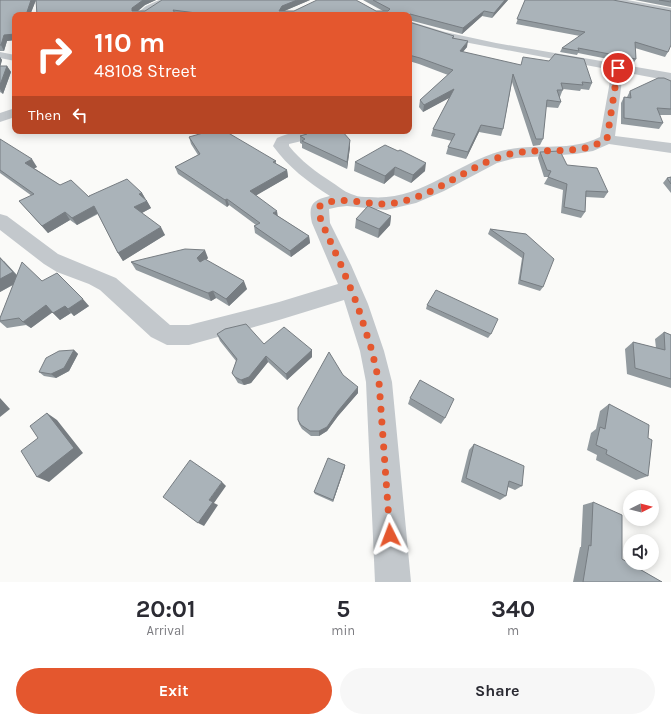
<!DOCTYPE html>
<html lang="en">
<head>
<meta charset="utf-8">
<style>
  :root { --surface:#fff; --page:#f7f7f7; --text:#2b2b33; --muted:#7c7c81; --accent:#e4572e }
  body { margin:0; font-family:Karla,sans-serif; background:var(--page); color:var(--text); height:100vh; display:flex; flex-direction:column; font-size:15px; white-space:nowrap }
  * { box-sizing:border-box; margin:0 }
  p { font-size:13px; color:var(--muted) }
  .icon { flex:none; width:22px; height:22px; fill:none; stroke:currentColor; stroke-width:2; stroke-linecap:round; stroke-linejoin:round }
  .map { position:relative; height:582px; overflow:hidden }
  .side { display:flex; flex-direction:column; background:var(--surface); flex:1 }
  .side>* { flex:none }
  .banner { position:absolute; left:12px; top:12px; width:400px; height:122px; border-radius:8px; box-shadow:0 2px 10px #0003; background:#e4572e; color:#fff; overflow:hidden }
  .needle { width:26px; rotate:84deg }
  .fabs { position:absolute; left:623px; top:490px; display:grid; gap:8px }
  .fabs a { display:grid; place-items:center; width:36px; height:36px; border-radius:50%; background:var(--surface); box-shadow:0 2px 10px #0003; font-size:20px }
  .pin { position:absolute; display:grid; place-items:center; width:34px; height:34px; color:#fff; margin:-17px; border:2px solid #fff; border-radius:50%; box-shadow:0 1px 4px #0007 }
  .me { position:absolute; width:44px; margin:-22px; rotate:357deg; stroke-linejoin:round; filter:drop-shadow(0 0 3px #0008) }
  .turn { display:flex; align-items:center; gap:14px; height:84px; padding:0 16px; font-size:18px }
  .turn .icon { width:52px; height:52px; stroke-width:2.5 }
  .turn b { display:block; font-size:28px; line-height:34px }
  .then { display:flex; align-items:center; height:38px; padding:0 16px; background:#0003; gap:8px; font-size:15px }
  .eta { display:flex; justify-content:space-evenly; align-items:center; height:68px; text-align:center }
  .eta b { font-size:24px; font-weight:700; line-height:28px }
  .primary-button { display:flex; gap:8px; margin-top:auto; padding:8px 16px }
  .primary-button a { flex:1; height:46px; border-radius:24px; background:var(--accent); color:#fff; font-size:16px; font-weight:700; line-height:46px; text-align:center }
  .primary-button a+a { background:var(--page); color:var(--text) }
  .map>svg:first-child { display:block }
</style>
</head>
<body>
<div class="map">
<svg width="671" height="582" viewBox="0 0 671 582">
  <rect width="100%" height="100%" fill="#fafaf8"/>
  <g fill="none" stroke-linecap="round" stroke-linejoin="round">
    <path fill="#c3c8cc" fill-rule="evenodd" d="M159,0H170L146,15H135L146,6Z
      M608,0H627L671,8V14L612,3Z
      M409,21L445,32L496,43L671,73V81L623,72L615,136L671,143V153L609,144L593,151L575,154L516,158L497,163L444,191L416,203L386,210L347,206L338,207L329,209L330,223L351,265L368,304L384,351L392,382L411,582H375L366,382L360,351L344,300L279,320L189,345H167L151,337L100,290L89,284L57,272L44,264L0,230V214L7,216L58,254L116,278L170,325H189L279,302L338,284L312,223C308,205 312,200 330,196C308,182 288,167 273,146L277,138C286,134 296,131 306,134L309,137L306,140L289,144V146C301,161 316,172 333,183C339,187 346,193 354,195C358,197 364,197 369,197C419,202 455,164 501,151C534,142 569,153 600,137L612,70L443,38L409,27Z
      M0,52L15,55V61L0,58Z
      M15,108V117L0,122V113Z"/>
  </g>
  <path fill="#929a9f" d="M0,0H156L145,5L138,11H145L310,0L284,11H383L363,0H508L492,18L482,16L462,34L409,20V15H37L36,0L30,15H15V40L7,41L4,51H0Z
    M525,0L668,52L665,57L635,48L636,59L633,64L578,53L577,55L560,52L562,48L580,36L516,24Z
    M635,0H671V7Z
    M409,22L454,36V38L467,47L463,52L592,83L589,90L581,89L580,91L563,89L560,97H559L561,102L558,108L546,107L543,139L540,145L533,146L512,82L503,129L501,136L479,132L466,159L446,154L448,147L452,141L431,136L433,129L450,97L423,112L419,107L420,100L448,75L419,64L409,61Z
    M0,57L2,60L0,66H7L11,72L3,94L0,92Z
    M671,81V115H659L663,123L659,129L621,124V103L624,97H627L630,91Z
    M278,131H342L350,147L347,169L302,148V144L300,143V136L307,134L306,133L295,131L283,134Z
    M189,137L276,161V164L287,170L288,177L256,195L278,216L309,236L310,243L291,257L255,233L254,226L256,225L229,205L227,207L178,174L175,167L198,155L191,144Z
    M0,139L37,167L34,168L60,185L89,197L142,193L151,208L142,213L165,235L123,261L118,253L98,214L77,225L70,220L48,233L19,201L32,196L0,173Z
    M398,151L425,171L411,183L394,175L384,184L354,171L355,162Z
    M540,152L567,165L608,192L604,198L586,197L585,212L581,218L561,213L563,190L544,184L548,177H544L538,158Z
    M671,177V193L663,183L667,178Z
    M391,216L390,225L378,238L355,228L356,219Z
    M490,229L526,234L543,287L540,291L518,284L522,258L488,234Z
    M208,258L206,260L247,289L229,306L216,298L211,301L136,270L131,262Z
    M4,261L17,275L42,281L89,306L74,316L71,313L60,320L52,312L31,328L26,325L7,328L0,322V318L13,285L0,292Z
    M427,305L491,334L488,338L426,309Z
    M664,332L671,335V388L627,374L625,349L633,342L656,348L655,339Z
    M217,334L264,344L312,350V357L287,380L268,362L251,383L244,385L238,383L232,373L236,361L220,341Z
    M74,350L78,354L69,371L56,378L44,376L39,372Z
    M343,375L358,393L338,416L327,431L319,436H311L302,429L299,424L298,420Z
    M410,398L445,418L441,424L408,404Z
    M609,404L648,438V476L636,480L596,460L597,455L587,450L591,433L596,429L600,411Z
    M474,444L522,486L515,490L508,487L506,496L500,500L461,482L469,450Z
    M345,465V467L333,502L315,494L314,492Z
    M593,502L622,559L662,582H573L580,547H581L583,505Z"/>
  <path fill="#777d82" d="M31,0H36L30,15H26Z
    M143,0H156L145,5L134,14L132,11V8Z
    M297,0H310L282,12L279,11L282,6Z
    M505,0H508L492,18L494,13Z
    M484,11L482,16L462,34L463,28Z
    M15,34V40L7,41L4,51L1,45L4,35Z
    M468,41L467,47L458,57L460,51Z
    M0,57L2,60L0,68Z
    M7,66L11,72L3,94L0,89V85Z
    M454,89L453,96L423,112L424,105Z
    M481,125L479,132L466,159L468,152Z
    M283,131H295L283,134Z
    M350,140V147L347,169V162Z
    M32,159L37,167L31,170L25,163Z
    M426,163L425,171L411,183L413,175Z
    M395,167L394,175L384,184L385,176Z
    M287,170L288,177L252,198L250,191Z
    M142,193L146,200L139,194Z
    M227,199L229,205L227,207L225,200Z
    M147,201L151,208L138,215L134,207Z
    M94,206L98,213L77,225L72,218Z
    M277,211L278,217L273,213Z
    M65,212L70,220L48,233L42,226Z
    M391,216L390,225L378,238L379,229Z
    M161,227L165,235L123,261L118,253Z
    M309,236L310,243L291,257L290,251Z
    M205,250L208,258L200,266L197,258Z
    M0,257L21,280L0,292Z
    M244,281L247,289L229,306L226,299Z
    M213,291L216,298L211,301L208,293Z
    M83,299L89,306L74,316L68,309Z
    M46,305L53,312L31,328L23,322Z
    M65,306L71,313L60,320L53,313Z
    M74,350L78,354L69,371L56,378L51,374Z
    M312,350V357L287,380L286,374Z
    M266,356L268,362L251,383L244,385L241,380Z
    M358,387V393L338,416L327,431L319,436V431L338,411Z
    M0,398L10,409L0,417Z
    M47,413L57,420L83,453L49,482L37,477Z
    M345,465V467L333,502V500Z
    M222,482L226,486L214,503L218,505L204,526L198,523L209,500Z"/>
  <path fill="#aab3b9" stroke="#777d82" d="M0,0H31L26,15H15V34L4,35L1,45H0Z
    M36,0H143L132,8V11H145L162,0H297L282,6L279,11H294L317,0H356L376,11H388L390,9L373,0H505L494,13L484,11L463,28L410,14L409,15H212L173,10L176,15H37Z
    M525,0H613L671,11V45L668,52L635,42L636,59L578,48L579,51L562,48L585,32L517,19Z
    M659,0H671V2Z
    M409,22L454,36L452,38L468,41L460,51L521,65L523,57L549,61L555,54L584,59L592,83L582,82L583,85L561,83L563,90H557L561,102L547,100L543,139H536L513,74L503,129L481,125L468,152L448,147L455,134L433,129L454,89L424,105L420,100L453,70L420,58L409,55Z
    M0,66H7L0,85Z
    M658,78H664L671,81V109L657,108L663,123L624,118V97L631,98L630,91Z
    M210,131H225L276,161L273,162L287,170L250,191L277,211L273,213L309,236L290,251L254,226L260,223L227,199L225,200L175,167L200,154L189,137Z
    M310,131H342L350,140L347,162L302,141L305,139L300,136L307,134Z
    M0,139L32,159L25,163L60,185L71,180L89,197V196L127,179L142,193L139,194L147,201L134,207L161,227L118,253L94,206L72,218L65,212L42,226L19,201L34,194L0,170Z
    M385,145L398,151L400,150L426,163L413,175L395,167L385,176L355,162Z
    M560,151L567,165L597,168L608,192L586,191L585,212L564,207L567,184L548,177L551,171L547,170L540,152Z
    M671,177V184L667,178Z
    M368,206L391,216L379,229L356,219Z
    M490,229L526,234L554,259L543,287L520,280L524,253Z
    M185,249L205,250L197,258L200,262L205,259L244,281L226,299L213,291L208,293L131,262Z
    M0,258L13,272L0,279Z
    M22,262L42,281L57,273L83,299L68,309L65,306L53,313L46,305L23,322L19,318L0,321V318Z
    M436,290L498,319L491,334L427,305Z
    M246,324L264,344L284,327L312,350L286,374L266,356L249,377L241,380L235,377L232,373L237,359L217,334L225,329Z
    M664,332L671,335V379L635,368L633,342L665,350Z
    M74,350L64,368L51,374L39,372L46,358L59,351Z
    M329,352L343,375L358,387L338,411L327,427L319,431H310L301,425L298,420V408Z
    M420,380L454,399L445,418L410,398Z
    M609,404L649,425L648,438L652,440L648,476L606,454L607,450L596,445L600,427L605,429Z
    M47,413L74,448L37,477L21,451L38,438L30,426Z
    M474,444L524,466L522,486L509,481L506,496L466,478Z
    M328,458L345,465L333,500L314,492Z
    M190,460L222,482L209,500L213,502L198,523L163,497Z
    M593,502L622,515V559L662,582H583L589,545L591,546Z"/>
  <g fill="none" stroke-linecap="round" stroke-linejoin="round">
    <path stroke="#e4572e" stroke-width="7" stroke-dasharray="0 12.6" d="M390,535L379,382L372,351L357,304L341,265L322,223L319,214L320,206C342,193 371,208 395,203C436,196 467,166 506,155C532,148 559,153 585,148C593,146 600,143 607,139L618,68"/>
  </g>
</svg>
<div class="fabs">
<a><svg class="needle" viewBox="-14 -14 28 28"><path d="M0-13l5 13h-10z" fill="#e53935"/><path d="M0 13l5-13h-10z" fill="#7c7c81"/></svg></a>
<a><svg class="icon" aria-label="sound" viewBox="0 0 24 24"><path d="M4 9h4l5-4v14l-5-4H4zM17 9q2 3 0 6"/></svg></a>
</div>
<div class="pin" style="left:618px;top:68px;background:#d93025"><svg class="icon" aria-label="arrive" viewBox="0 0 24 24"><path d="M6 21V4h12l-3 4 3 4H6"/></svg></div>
<svg class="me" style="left:390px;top:535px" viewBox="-20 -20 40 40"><path d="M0-17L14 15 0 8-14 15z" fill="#e4572e" stroke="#fff" stroke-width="4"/></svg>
<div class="banner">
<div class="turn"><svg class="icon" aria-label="right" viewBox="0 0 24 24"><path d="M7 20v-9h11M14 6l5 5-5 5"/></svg><div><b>110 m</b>48108 Street</div></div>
<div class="then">Then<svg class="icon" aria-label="left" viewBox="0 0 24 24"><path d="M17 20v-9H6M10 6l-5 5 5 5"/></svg></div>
</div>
</div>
<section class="side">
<div class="eta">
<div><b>20:01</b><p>Arrival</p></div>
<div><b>5</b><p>min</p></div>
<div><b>340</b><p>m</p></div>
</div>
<div class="primary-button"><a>Exit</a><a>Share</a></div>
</section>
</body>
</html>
